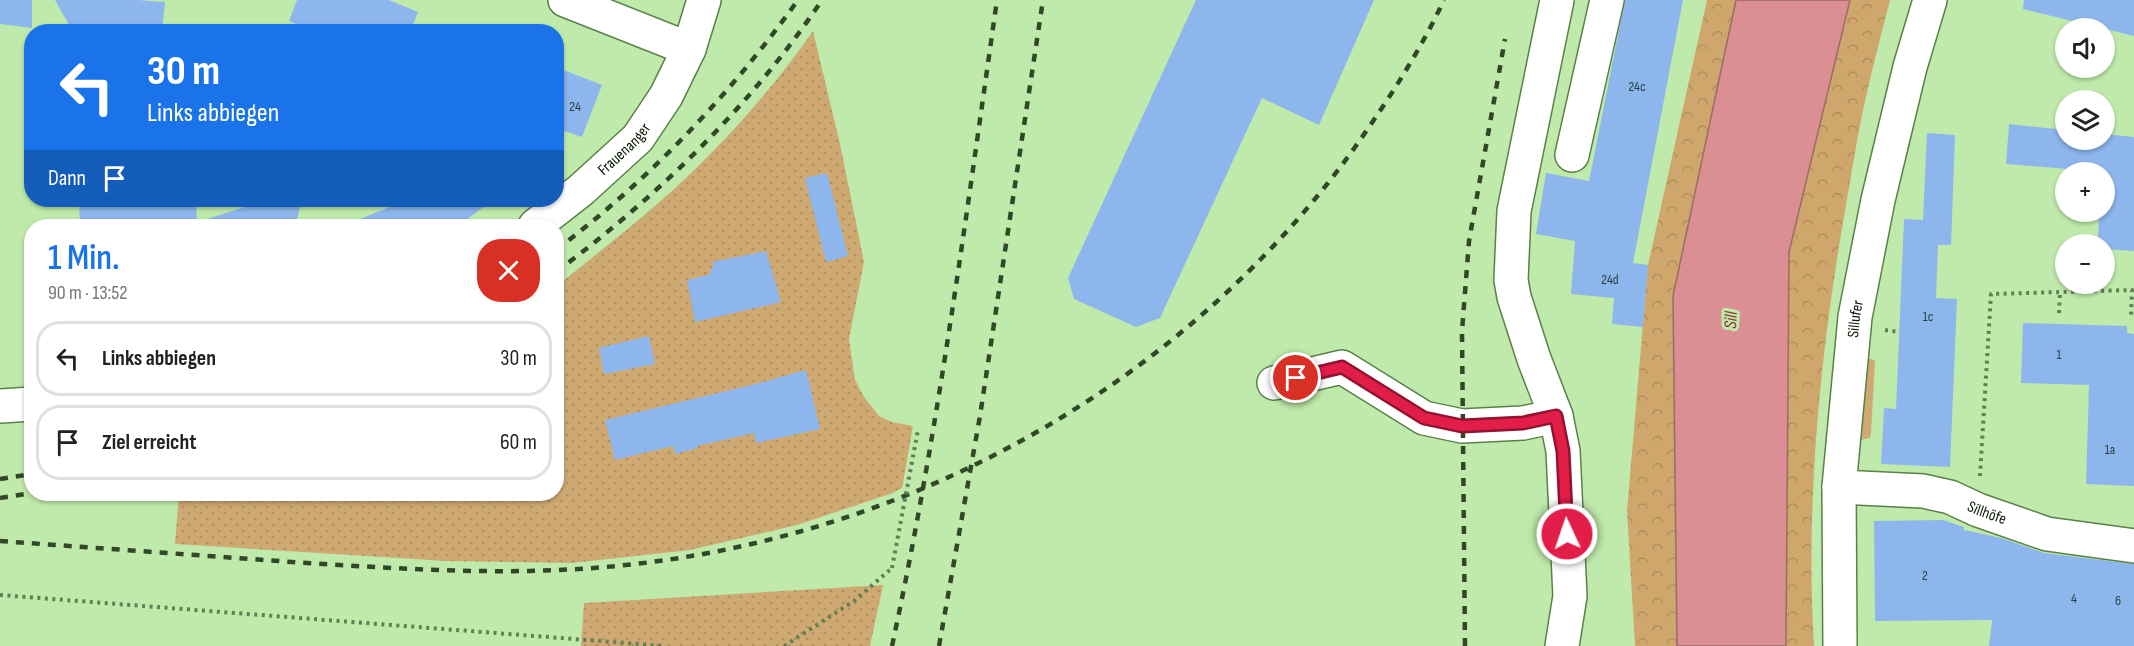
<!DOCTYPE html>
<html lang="de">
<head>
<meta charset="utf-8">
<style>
  :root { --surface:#fff; --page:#f2f2f2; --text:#222; --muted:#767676; --line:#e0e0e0; --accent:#1a73e8 }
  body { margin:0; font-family:"Sofia Sans Condensed",sans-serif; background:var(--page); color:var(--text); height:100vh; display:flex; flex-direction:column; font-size:22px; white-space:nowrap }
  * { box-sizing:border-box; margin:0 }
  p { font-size:20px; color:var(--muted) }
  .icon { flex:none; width:33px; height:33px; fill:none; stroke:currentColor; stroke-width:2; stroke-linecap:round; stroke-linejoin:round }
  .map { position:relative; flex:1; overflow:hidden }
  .panel { position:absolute; left:24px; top:219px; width:540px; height:282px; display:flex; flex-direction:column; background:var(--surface); border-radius:24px; box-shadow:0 2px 4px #0004 }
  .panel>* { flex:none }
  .hud { position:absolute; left:24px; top:24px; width:540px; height:183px; border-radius:24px; box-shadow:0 2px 4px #0004; background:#1a73e8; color:#fff; overflow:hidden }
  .tools { position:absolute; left:2055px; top:18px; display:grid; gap:12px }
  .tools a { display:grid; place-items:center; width:60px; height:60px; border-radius:50%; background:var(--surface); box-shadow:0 2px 4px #0004; font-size:30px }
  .pin { position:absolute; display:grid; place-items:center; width:51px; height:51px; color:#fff; margin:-26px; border:3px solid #fff; border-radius:50%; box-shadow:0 2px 6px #0007 }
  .me { position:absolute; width:66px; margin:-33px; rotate:357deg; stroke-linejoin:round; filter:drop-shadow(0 0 4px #0008) }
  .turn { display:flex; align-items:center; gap:21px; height:126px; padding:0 24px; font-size:27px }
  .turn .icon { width:78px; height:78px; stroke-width:2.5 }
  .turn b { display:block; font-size:42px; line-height:51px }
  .then { display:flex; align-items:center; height:57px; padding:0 24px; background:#0003; gap:12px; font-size:22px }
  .round { display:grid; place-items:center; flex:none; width:63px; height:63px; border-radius:24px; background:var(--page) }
  .head { display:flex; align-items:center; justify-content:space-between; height:102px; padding:0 24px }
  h1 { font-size:36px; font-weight:600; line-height:45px; color:var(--accent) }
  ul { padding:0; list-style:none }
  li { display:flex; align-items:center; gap:18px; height:75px; margin:0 12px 9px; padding:0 12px; border:3px solid var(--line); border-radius:24px }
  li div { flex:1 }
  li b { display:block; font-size:22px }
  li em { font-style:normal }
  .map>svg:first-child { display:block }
</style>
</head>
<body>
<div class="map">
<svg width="2134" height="646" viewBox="0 0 2134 646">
  <defs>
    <pattern id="forest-crowns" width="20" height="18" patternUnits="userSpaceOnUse" patternTransform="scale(1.5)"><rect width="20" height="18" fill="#cfa66b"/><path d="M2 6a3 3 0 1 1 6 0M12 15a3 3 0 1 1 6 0" fill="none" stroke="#b08e5b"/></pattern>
    <pattern id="garden-dots" width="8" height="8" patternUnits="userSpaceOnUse" patternTransform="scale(1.5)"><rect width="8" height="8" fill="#cea972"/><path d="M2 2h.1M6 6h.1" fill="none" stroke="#af9161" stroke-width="1.8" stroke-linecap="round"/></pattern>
  </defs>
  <rect width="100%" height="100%" fill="#bfeaab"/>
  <path fill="#cea972" d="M1865,359H1871L1875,361L1871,433L1870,438L1860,440Z"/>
  <path fill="url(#forest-crowns)" d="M1707,0H1736L1673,296L1677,646H1635L1627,511L1648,265Z
    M1850,0H1890C1882,32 1873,64 1866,97C1858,131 1853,165 1847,199C1821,346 1805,497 1814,646H1786L1789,252Z"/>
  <path fill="url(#garden-dots)" d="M813,31L840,144L864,262L849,339L855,380L864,397L879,416L892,422L913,426L902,488L890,494L797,525L690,550L572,563L446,561L175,544L179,494H556L557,286C601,250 646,216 687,177C734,132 776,84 813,31Z
    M883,585L870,646H581L584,603Z"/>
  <path fill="#da8f93" stroke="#9b6b68" stroke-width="1.5" d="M1736,0H1850L1789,252L1786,646H1677L1673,296Z"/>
  <path fill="#8db6ed" d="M0,0H32V28L0,24Z
    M55,0H138L165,2L162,32H73Z
    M297,0H389L418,12L410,32H316L289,21Z
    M1196,0H1374L1319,125L1262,98L1160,318L1136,327L1074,299L1068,278Z
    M1625,0H1683L1633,263L1648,265L1643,327L1612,324L1614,298L1571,294L1575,241L1536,234L1546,173L1589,181Z
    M2024,0H2134V36L2023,9Z
    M556,67L602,85L582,137L556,128Z
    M2009,124L2066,130V140H2104V134L2134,137V251L2104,249V244H2098L2099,212H2104V172L2006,164Z
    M1927,133L1955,135L1951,245H1938L1936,298L1957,299L1950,467L1881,464L1884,408L1896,409L1904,219L1923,220Z
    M827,173L848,256L826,262L805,178Z
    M79,200H196L197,226H80Z
    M266,200H302L295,226H199L198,222Z
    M407,200H493L458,226H343Z
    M766,251L781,302L695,322L687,280L711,274L710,269L714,268L712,262Z
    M2023,323L2127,326V333L2134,334V486L2086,484L2089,385L2021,383Z
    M649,336L655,364L604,374L599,348Z
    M806,370L820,429L756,443L754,433L697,446L698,448L675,454L673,446L615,460L605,420L752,385Z
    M1943,520L1964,527V530L2001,538L2044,553L2134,564V646H1989L1992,620L1875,621L1874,521Z"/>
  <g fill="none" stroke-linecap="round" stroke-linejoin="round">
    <defs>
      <g id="minor">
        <path d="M565,0L689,49"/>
        <path d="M1557,0L1514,211L1511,280L1514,297L1534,359L1556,416L1563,451L1570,596L1562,646"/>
        <path d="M1572,155L1607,0"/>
        <path id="s1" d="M535,226L581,190L638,138L666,96L689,49L704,0"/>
        <path d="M1274,383L1342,367L1424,418L1462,426L1523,423L1556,416"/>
        <path d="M0,406L32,404"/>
        <path id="s2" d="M1839,487L1923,491L1950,497L1978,510L2047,534L2134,546"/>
        <path id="s3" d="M1840,646L1839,487L1855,317L1878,200L1910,67L1930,0"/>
      </g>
    </defs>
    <use href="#minor" stroke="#5a8147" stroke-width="36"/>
    <path stroke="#617e54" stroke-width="4" stroke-dasharray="3 4.5" stroke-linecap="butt" d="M2059,313L2060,292
      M1885,330L1899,332
      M1980,476L1991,294L2132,290L2131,317
      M0,595L665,646
      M784,646L854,601L892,568"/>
    <use href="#minor" stroke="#fff" stroke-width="33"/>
    <path stroke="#314728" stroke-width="4.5" stroke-dasharray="8 8" stroke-linecap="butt" d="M556,250C649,180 730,95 798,0
      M556,272C658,196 751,106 822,0
      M0,479L32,474
      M0,498L32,493
      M0,541C97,548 195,555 292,562C404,569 515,577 626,565C913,535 1183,384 1353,150C1387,102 1419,53 1444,0
      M892,646C938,433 966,216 997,0
      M939,646L980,416L1043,0
      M1465,646L1462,331L1469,241L1505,39"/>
    <path stroke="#617e54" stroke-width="4" stroke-dasharray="3 4.5" stroke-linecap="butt" d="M892,568L918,430"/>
  </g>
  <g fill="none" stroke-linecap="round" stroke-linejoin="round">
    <defs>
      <path id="route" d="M1296,378L1342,367L1424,418L1462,426L1523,423L1556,416L1563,451L1567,534"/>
    </defs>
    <use href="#route" stroke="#92132f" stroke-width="15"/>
    <use href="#route" stroke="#e11d48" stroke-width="10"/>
  </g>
  <g text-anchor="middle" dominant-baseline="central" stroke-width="6" stroke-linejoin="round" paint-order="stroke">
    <g font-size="14" fill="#29403d">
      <text x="1637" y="86">24c</text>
      <text x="575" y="106">24</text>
      <text x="1610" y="279">24d</text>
      <text x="1928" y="316">1c</text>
      <text x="2059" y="354">1</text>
      <text x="2110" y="449">1a</text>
      <text x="1925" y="575">2</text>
      <text x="2074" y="598">4</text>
      <text x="2118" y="600">6</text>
    </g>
    <g font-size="16" fill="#081802" stroke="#bfeaab">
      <text stroke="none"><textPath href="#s1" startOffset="118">Frauenanger</textPath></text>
      <text stroke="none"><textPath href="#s3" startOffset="328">Sillufer</textPath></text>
      <text stroke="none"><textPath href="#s2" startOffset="152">Sillhöfe</textPath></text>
    </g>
    <g font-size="18" font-style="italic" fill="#8d343f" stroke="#bfeaab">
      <text transform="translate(1731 320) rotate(-87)">Sill</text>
    </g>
  </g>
</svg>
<div class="tools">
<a><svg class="icon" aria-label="sound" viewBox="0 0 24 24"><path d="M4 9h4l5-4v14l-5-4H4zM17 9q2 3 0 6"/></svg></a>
<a><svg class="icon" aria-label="layers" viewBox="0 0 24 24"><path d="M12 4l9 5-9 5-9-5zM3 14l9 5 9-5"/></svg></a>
<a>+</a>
<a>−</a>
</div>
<div class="pin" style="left:1296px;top:378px;background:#d93025"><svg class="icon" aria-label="arrive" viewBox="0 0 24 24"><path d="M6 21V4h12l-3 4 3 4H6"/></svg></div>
<svg class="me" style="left:1567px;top:534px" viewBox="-20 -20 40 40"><circle r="17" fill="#e11d48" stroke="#fff" stroke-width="3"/><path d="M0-11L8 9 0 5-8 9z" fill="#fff"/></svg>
<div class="hud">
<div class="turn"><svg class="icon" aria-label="left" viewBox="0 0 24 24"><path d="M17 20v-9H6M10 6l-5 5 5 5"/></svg><div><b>30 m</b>Links abbiegen</div></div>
<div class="then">Dann<svg class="icon" aria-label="arrive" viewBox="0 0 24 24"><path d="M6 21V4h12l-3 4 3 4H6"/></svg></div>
</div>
<section class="panel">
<div class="head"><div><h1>1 Min.</h1><p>90 m · 13:52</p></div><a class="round" style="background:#d93025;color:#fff"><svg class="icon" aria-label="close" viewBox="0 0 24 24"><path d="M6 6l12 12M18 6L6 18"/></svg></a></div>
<ul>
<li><svg class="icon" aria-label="left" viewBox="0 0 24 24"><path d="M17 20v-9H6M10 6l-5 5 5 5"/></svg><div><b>Links abbiegen</b></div><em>30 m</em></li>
<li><svg class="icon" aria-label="arrive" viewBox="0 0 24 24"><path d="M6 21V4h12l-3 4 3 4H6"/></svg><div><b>Ziel erreicht</b></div><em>60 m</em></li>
</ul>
</section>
</div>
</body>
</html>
